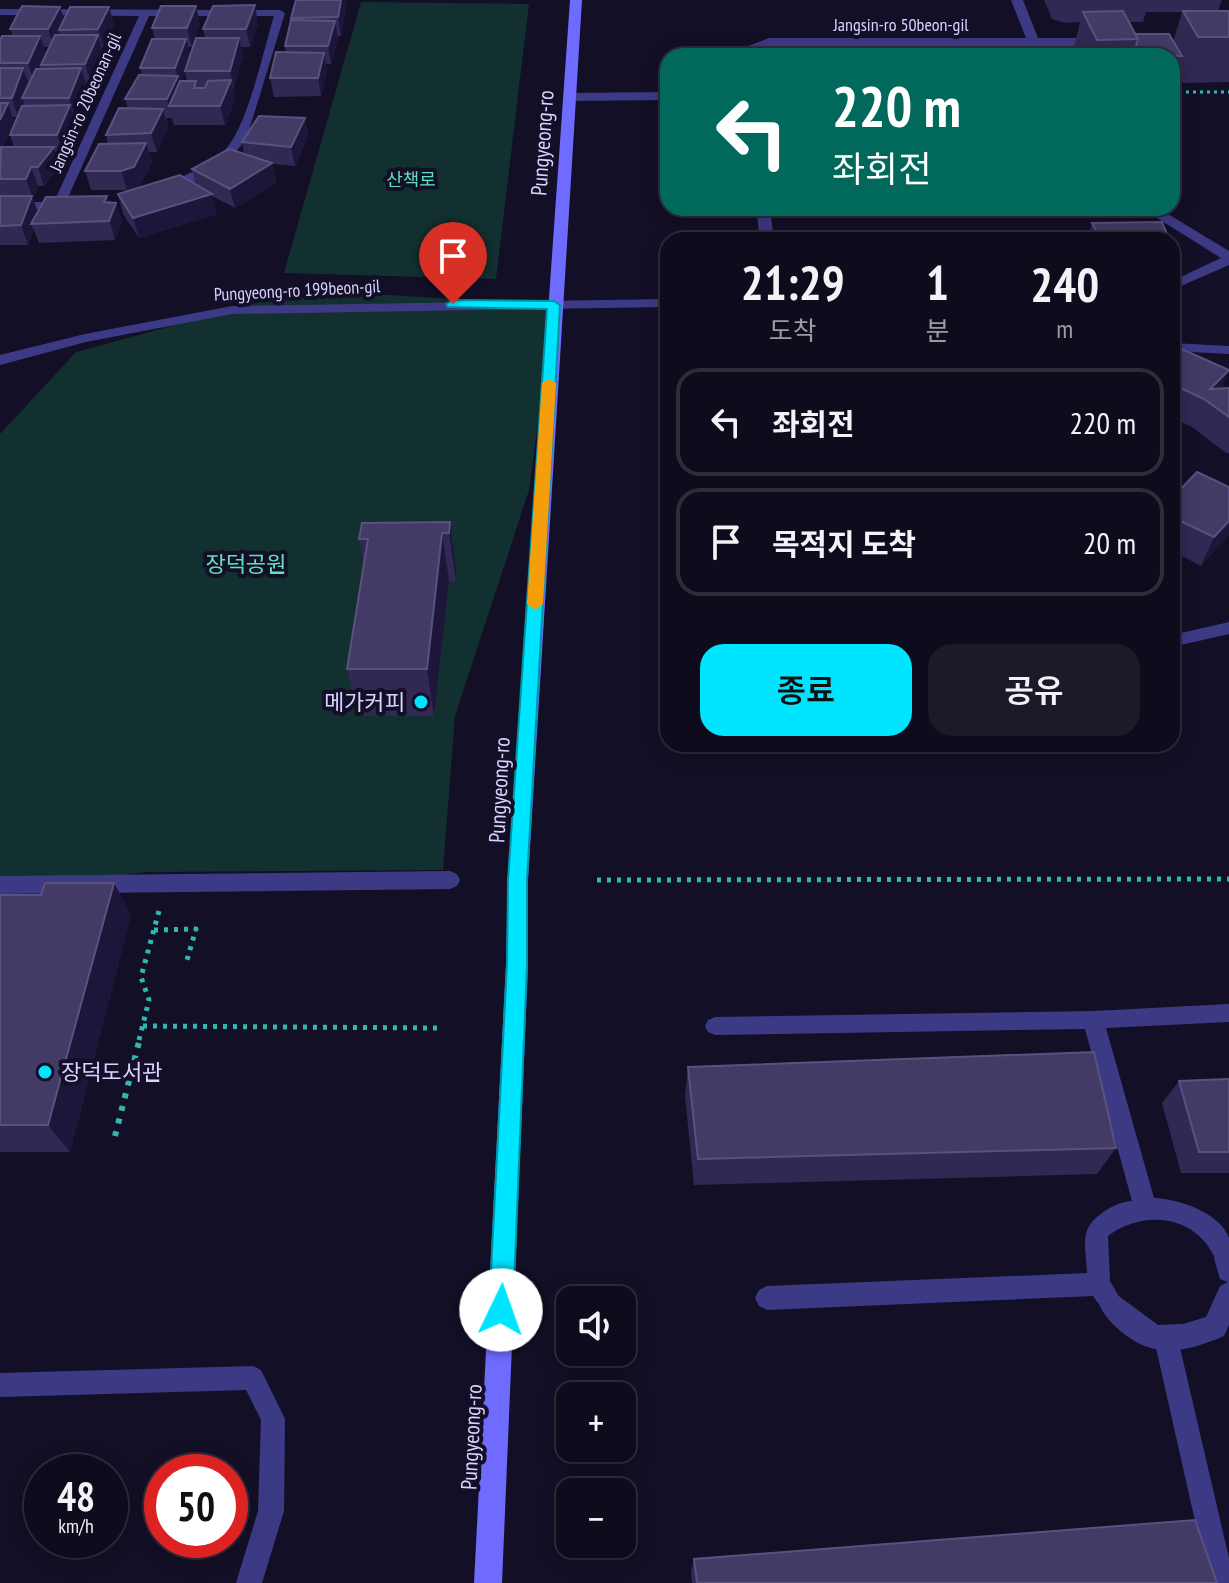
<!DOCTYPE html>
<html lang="ko">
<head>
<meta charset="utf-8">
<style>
  :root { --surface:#0e0b1c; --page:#1c1929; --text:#f1f3f6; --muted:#9b9ba3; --line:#2e2b3b; --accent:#00e5ff }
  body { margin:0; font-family:"PT Sans Narrow","Noto Sans KR",sans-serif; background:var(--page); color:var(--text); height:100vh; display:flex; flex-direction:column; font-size:30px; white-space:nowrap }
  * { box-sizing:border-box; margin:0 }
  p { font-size:26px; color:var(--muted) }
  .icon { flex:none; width:44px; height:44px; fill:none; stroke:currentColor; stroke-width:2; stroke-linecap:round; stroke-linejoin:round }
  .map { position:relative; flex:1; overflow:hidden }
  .drawer { position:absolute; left:660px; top:232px; width:520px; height:520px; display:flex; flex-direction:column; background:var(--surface); border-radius:24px; box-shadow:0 4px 20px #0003,0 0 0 2px var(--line) }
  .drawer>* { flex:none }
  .guide { position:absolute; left:660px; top:48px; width:520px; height:168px; border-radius:24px; box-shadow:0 4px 20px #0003,0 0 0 2px var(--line); background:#00695c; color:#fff; overflow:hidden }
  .buttons { position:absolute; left:556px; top:1286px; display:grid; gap:16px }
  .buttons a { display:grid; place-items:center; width:80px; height:80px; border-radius:16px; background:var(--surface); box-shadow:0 4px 20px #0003,0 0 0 2px var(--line); font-size:40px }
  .speed { position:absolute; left:24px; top:1454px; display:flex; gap:16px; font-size:40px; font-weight:700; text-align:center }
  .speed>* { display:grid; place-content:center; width:104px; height:104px; border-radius:50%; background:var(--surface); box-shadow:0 4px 20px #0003,0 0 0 2px var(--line); line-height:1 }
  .speed small { font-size:20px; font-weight:400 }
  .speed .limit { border:12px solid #d22; background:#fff; color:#111 }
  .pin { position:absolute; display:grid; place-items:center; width:68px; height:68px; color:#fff; margin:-82px -34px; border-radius:50% 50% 50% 0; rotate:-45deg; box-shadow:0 0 8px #0007 }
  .pin .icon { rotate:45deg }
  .me { position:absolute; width:88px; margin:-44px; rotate:3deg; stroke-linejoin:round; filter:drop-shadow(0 0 6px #0008) }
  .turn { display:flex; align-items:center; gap:28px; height:168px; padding:0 40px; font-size:36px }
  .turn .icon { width:104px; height:104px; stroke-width:2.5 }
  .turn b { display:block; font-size:56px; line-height:68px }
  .eta { display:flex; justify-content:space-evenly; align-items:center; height:136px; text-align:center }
  .eta b { font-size:48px; font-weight:600; line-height:56px }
  .primary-button { display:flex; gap:16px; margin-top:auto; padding:16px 40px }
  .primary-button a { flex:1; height:92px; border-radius:24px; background:var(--accent); color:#111; font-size:32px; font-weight:600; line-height:92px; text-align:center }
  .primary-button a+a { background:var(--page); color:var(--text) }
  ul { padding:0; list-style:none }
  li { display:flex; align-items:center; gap:24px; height:108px; margin:0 16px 12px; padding:0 24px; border:4px solid var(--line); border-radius:24px }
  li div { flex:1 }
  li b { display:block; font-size:30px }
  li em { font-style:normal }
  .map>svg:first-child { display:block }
</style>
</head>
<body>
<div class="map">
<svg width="1229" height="1583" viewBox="0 0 1229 1583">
  <rect width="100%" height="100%" fill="#130f26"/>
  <path fill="#12302f" d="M361,2L529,4L496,279L284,273Z
    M304,290L554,305L529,490L455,716L443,870L147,872L0,890V434L76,352Z"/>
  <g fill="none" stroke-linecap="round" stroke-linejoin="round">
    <path stroke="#2fb8b0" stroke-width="3" stroke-dasharray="3 4" stroke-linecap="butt" d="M1172,92H1229"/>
    <path stroke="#2fb8b0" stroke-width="5" stroke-dasharray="4 6" stroke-linecap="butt" d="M597,880L1229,879
      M154,930L196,929L187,960
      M143,1026L439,1028
      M139,1040L149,1000L141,977L159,911"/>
    <path stroke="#2fb8b0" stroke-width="6" stroke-dasharray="5 8" stroke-linecap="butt" d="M115,1136L140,1038"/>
    <path fill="#3d3a85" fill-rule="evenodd" d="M0,9L280,10L285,13L246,140L230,158L202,179L173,192L163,189C180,175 204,169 221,154C247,132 263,51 274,16H149L66,202L71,205L69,208L0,210V202H54L139,16L0,15Z
      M1172,343L1229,346V354L1172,351Z
      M1229,622V634L1172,647V635Z
      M1229,1004V1022L1106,1028L1154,1198C1178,1199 1220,1212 1229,1238C1229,1246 1229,1260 1229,1269C1216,1264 1213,1252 1205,1242C1179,1212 1136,1215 1108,1236L1110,1281L1118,1295L1114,1303L1106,1307L1098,1303L1093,1296L767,1310L759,1306L755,1298L759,1290L767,1286L1087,1273C1086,1246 1078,1230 1102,1213C1112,1206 1120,1202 1132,1201L1085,1029L715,1035L708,1032L705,1026L708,1020L715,1017L1093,1011Z
      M1166,1327L1174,1331L1178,1339L1229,1558V1583H1209L1154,1339L1158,1331Z
      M253,1366L261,1370L285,1419L284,1511L262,1583H236L258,1511L261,1420L246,1390L0,1397V1373Z"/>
    <path fill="#3d3a85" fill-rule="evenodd" d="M1011,0H1023L1038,38H1101L1107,42L1101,46H1040L1043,52L1037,56L1033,55L1029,46H770L753,52V56H741L743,48L769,38H1026Z
      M668,92V100L569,101L563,97L569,93Z
      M756,208H770L774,240H760Z
      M1141,208H1158L1229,251V265L1172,290V281L1221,258Z
      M668,299V307L232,314L86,342L0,365V355L85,334L232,306Z
      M450,871L457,874L460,880L457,886L450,889L0,894V876Z
      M1227,1245L1229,1246V1325L1224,1336C1189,1351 1155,1360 1123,1333C1113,1325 1104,1316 1099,1304L1103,1295L1112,1291L1158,1325L1183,1324L1206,1317L1220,1286L1228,1282L1220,1279L1214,1258L1218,1249Z"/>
    <path fill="#6f6bff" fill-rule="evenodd" d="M570,0H582L528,880V964L502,1583H474L506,964L508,880Z"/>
  </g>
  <path fill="#312854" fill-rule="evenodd" d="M296,0H345L346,8L341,36H338V39L331,64H326L327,72L321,96L274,97L270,78L286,52L285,46Z
    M1044,0H1222L1218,11H1229V82L1183,83L1177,71L1172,84V56H1072L1080,22L1065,23L1052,19ZM1146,12H1182L1173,42L1135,34L1129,22H1143Z
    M109,7L114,25L103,47L101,48L103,54L91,83H85L87,87L74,117L76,124L64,154H56L60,166L44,186H38L33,199L38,213L107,196L109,202L116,203L122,222L115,240L39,243L34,230L28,245H0V40L13,36L10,29L64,19ZM43,47H50L46,54ZM13,117H18L10,135L14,147H3L14,122Z
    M258,23L250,47H241L243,56L233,90L235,99L225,125H174L172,118H166L168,128L157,152H149L152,162L140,186L127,190H91L85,171L108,144L106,135L128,108L125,99L142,75L140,68L155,39L152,28L200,24L192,47H188L190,55L205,38L203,29ZM185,73L187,81H182Z
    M305,118L308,137L295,166L272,164L276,183L235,208L212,196L217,214L139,238L123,214L118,194L196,185L192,169L244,154L242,142Z
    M1092,223L1167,234L1165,240H1087Z
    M1172,352L1222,388H1229V453H1226L1192,427L1172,418Z
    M664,383H668V451H665L663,412Z
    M1229,487V535L1201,566L1172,551L1177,563L1172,575V498Z
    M450,522L456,570V581H449L434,716H358L347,669L364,564L359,539Z
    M114,883L131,915L70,1152H0V895H41Z
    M688,1067L1116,1148L1097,1174L694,1185L685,1096Z
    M1229,1079V1173H1181L1162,1103L1179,1081Z
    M694,1559L1217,1583H692L691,1571Z"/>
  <path fill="#1d163a" d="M341,0H345L346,8L341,36L338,17Z
    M255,5L258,23L250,47L246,29Z
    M196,6L200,24L192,47L187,28Z
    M60,7L66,25L59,30L60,35L54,47L48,29Z
    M109,7L114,25L103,47L98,29Z
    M335,21L338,39L331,64L328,46Z
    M98,35L103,54L91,83L85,64Z
    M40,36L46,54L34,81L28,63Z
    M239,38L243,56L234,90L230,71Z
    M186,39L191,57L181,85L169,106L167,99L178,77L175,68Z
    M324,53L327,72L321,96L318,78Z
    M23,68L30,87L22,98L24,103L18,117L12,98Z
    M81,68L87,87L75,117L69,98Z
    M231,80L235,99L225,125L220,106Z
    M8,103L14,122L0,155V120Z
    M70,105L76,124L64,154L57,135Z
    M163,109L168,128L157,152L151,133Z
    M305,118L308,137L295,166L291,147Z
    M146,143L152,162L140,186L127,190L121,171Z
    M54,147L60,166L44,186L38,167Z
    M272,163L276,183L235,208L230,189Z
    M31,167L38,186L33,199L39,216L31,224L34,230L28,245L21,225L32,196L26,179Z
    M212,194L217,214L139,238L133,218Z
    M107,196L112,212L116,203L122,222L115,240L104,202Z
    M1229,371L1217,399L1210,389Z
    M1229,521V535L1201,566L1214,537Z
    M450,522L456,570V581L449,533Z
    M442,533L449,581L434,716L427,669Z
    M114,883L131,915L70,1152L48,1125Z"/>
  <path fill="#433a66" stroke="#5a527e" stroke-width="2" d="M296,0H341L338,17L291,18Z
    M255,5L246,29H203L213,6Z
    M22,6L60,7L48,29H10Z
    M161,6H196L187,28H152Z
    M70,7H109L98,29L59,30Z
    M1123,11L1138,39L1097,40L1083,12Z
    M1183,11H1229V37H1198Z
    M291,20L335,21L328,46H285Z
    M1135,34H1169L1182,56L1135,55L1134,52L1138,39Z
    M55,35H98L85,64L41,65Z
    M2,36H40L28,63H0V40Z
    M196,38H239L230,71H185Z
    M152,39H186L175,68H140Z
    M276,52L324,53L318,78H270Z
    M1105,55H1159V56H1106Z
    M0,68H23L12,98H0Z
    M81,68L69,98H22L36,69Z
    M139,75L178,76L167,99H125Z
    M231,80L220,106H169L180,81H196L194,88H205L208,81Z
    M0,103H8L0,120Z
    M70,105L57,135H10L22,106Z
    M119,108L163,109L151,133L106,135Z
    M259,116L305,118L291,147L242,142Z
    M146,143L134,167L121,171H85L99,144Z
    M1,147H54L38,167H31L26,179H0Z
    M229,149L272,163L230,189L192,169Z
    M180,175L212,194L133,218L118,194Z
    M0,196H32L21,225L0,226Z
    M107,196L104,202L116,203L109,221L31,224L46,197Z
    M1162,222L1167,234H1154L1157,240H1101L1092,223Z
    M1177,347L1229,370L1210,389L1229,388V417L1204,399L1172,384V352Z
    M664,383H668V423H666Z
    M1197,472L1229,487V521L1214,537L1172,517V498Z
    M450,522L449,533H442L427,669H347L368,539H359L362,523Z
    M1172,551L1177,563H1172Z
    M45,883H114L48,1125H0V895H41Z
    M1094,1052L1116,1148L698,1159L688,1067Z
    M1229,1079V1152H1199L1179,1081Z
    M1195,1520L1217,1583H697L694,1559Z"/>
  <path fill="#00e5ff" stroke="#0095a6" stroke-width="2" d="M453,300L554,301L560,305L527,880V964L513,1310L509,1318L501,1321L493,1318L489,1310L507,964L508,880L547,309L448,307L446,304Z"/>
  <path fill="#f59e0b" d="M549,379L556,383L543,604L535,610L527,604L542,383Z"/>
  <g fill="#00e5ff" stroke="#130f26" stroke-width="3">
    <circle cx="421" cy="702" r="8"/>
    <circle cx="45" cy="1072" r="8"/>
  </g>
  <g text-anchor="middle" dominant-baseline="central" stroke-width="8" stroke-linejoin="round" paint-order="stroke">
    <g font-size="18" fill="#d9d4ff" stroke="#130f26">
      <text x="901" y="24">Jangsin-ro 50beon-gil</text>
      <text transform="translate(85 102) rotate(-66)">Jangsin-ro 20beonan-gil</text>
      <text transform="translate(297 290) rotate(-3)">Pungyeong-ro 199beon-gil</text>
    </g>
    <g font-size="18" fill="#5fe0c0" stroke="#130f26">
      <text x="411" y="179">산책로</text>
    </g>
    <g font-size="22" fill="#d9d4ff" stroke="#130f26">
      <text transform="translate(542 143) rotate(-86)">Pungyeong-ro</text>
      <text transform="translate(499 790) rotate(-87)">Pungyeong-ro</text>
      <text transform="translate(471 1437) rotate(-87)">Pungyeong-ro</text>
    </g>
    <g font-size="22" fill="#5fe0c0" stroke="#130f26">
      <text x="246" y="564">장덕공원</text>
    </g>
    <g font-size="22" fill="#d9d4ff" stroke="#130f26" text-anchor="end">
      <text x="405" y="702">메가커피</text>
      <text x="61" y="1072" text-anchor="start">장덕도서관</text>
    </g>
  </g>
</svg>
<div class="buttons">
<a><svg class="icon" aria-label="sound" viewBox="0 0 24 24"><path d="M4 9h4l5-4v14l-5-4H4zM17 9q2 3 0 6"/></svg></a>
<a>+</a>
<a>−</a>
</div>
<div class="speed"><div>48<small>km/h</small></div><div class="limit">50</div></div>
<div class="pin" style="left:453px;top:304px;background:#d93025"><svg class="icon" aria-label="arrive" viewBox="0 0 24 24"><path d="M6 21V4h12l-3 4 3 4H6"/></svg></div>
<svg class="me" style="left:501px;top:1310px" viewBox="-20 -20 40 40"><circle r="19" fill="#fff"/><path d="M0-13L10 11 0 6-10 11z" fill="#00e5ff"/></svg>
<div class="guide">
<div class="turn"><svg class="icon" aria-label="left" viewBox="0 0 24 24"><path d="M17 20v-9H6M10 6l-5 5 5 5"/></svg><div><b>220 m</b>좌회전</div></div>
</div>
<section class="drawer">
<div class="eta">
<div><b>21:29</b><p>도착</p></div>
<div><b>1</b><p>분</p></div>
<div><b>240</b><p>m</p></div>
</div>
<ul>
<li><svg class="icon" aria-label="left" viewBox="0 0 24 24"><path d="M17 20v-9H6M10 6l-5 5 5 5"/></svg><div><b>좌회전</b></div><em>220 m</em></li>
<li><svg class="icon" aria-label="arrive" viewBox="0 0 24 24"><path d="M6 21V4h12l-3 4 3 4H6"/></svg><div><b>목적지 도착</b></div><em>20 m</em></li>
</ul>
<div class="primary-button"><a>종료</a><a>공유</a></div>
</section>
</div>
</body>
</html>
